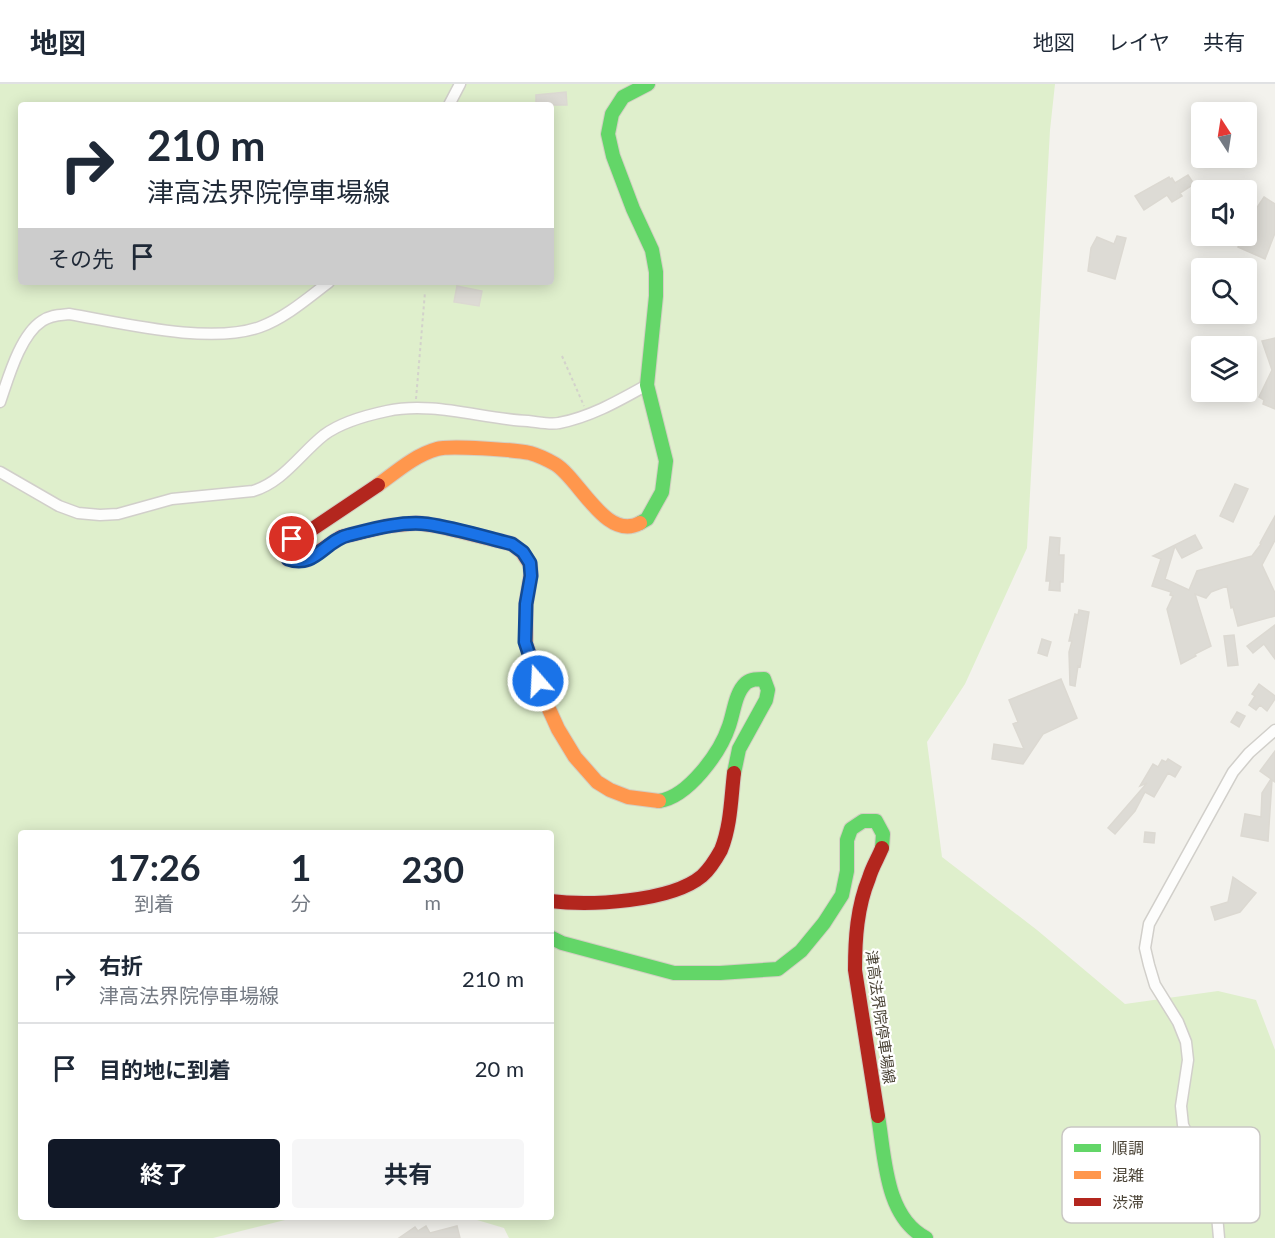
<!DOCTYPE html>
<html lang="ja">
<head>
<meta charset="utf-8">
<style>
  :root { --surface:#fff; --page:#f6f6f7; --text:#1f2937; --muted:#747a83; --line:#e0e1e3; --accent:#111827 }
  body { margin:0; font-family:Lato,"Noto Sans JP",sans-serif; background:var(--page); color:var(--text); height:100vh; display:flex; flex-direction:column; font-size:22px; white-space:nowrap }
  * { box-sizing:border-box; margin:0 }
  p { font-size:20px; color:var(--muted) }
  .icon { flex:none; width:33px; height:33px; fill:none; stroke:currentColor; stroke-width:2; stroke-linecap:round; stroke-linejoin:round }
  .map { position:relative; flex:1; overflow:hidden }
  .details { position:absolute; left:18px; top:746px; width:536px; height:390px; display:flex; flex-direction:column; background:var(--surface); border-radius:6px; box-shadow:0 3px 15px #0003 }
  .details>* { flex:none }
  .guide { position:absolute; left:18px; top:18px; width:536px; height:183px; border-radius:6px; box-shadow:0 3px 15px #0003; background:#fff; color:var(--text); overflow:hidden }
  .needle { width:39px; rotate:348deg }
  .buttons { position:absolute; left:1191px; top:18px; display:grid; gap:12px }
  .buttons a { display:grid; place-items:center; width:66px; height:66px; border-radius:6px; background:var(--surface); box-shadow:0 3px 15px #0003; font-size:30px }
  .pin { position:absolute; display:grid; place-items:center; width:51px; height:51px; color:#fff; margin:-26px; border:3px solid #fff; border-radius:50%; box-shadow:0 2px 6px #0007 }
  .me { position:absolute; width:66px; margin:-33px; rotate:341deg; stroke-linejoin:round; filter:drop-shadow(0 0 4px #0008) }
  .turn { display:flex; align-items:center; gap:21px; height:126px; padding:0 30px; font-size:27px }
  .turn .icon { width:78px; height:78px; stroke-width:2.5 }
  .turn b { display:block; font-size:42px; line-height:51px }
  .then { display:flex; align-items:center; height:57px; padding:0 30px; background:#0003; gap:12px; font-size:22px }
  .eta { display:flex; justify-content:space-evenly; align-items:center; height:102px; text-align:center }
  .eta b { font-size:36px; font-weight:700; line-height:42px }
  .cta { display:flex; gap:12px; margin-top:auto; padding:12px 30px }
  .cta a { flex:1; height:69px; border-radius:6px; background:var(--accent); color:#fff; font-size:24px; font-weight:700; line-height:69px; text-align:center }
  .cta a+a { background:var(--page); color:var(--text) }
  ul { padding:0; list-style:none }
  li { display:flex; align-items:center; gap:18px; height:90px; padding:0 30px; border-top:2px solid var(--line) }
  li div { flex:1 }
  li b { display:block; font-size:22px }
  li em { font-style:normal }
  header { display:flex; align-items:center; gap:36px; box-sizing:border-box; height:84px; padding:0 30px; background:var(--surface); border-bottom:2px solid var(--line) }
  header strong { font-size:28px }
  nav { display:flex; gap:33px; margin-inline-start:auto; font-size:21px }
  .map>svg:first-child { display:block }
</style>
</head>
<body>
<header>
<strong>地図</strong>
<nav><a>地図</a><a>レイヤ</a><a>共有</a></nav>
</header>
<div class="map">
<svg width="1275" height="1154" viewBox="0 0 1275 1154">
  <rect width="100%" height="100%" fill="#f3f2ed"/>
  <path fill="#dfefcc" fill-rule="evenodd" d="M0,0H1055L1050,46L1027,464L965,600L927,658L942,773L1037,846L1125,920L1218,907L1256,916L1275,966V1154H509L504,1144L467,1133L550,1132V748H21V1132L297,1133L213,1154H0ZM21,21H550V198H21Z"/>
  <path fill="#dddbd5" stroke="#dcd9d2" stroke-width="1.5" d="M566,8L567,21H536V11Z
    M1188,91L1194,100L1180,109L1182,112L1172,118L1167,111L1144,126L1135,112L1169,93L1170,95L1172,94L1175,99Z
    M1264,113L1275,120V149L1265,175L1238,163L1242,152H1246L1248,137Z
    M1117,152L1126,154L1115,195L1088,187L1091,164L1097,153L1114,160Z
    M457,202L482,207L479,222L454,218Z
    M1275,254V325L1263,320L1264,316L1259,313L1272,286L1262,257Z
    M1235,400L1248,405L1233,438L1220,432Z
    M1275,432V456L1262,481L1275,509V532L1238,542L1233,523L1231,524L1227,502L1211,508L1206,514L1195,510L1211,562L1195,570L1196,572L1181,580L1167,525L1173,512L1170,511L1171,508L1152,502L1161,475L1153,472L1195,451L1202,464L1182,474L1175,462L1165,495L1189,506L1197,487L1252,472L1261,460L1260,459Z
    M1050,453L1060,454L1059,471H1064L1063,498H1060V507L1049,506L1050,497H1046Z
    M1079,526L1089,528L1080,583L1078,582L1075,602L1070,601L1069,568L1072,557H1069L1075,530L1078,531Z
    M1275,541V575L1264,560L1253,569L1247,562Z
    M1234,551L1238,581L1228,582L1224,552Z
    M1042,555L1051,558L1047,572L1038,569Z
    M1061,595L1077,634L1043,650L1023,680L992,675L994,660L1024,665L1013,640L1018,638L1009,616Z
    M1259,600L1275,612V615L1267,627L1260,621L1256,626L1249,621L1255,612L1252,610Z
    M1237,628L1245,632L1239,643L1231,638Z
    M1275,667V698L1272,696L1268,757L1241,752L1245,730L1261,733L1262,709L1271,695L1260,687Z
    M1168,675L1181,683L1175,693L1168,689L1154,713L1145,708L1135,727L1115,750L1108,744L1147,699L1140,702L1153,680L1158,683L1162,676L1166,678Z
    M1145,748L1155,749L1154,759L1144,758Z
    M1233,793L1256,809L1240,828L1215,836L1211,823L1228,818Z
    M426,1142L430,1149L457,1142L460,1154H399L415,1143L418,1147Z"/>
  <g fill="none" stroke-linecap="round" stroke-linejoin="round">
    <defs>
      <path id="street" d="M449,21L460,0
        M0,318C8,295 20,251 42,237C50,231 60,231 69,230C122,239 210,261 260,243C285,234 308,214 329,198
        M0,388L59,422L78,429L100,431L118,430L172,415L253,407C283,398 300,370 324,351C340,339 368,331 387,327C433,317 482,335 528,337C538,338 550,341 559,339C591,333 620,316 647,301
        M1219,1154L1215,1108L1183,1041L1181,1022L1188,976L1186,958L1178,938L1155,901L1149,881L1145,864L1149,840L1233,688L1249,669L1275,646"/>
      <path id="fast" d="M640,439L647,435L662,408L666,377L647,301L656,212V188L652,166L633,125L613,72L608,50L612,30L623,13L648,0
        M659,717C688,713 720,669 729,642C734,628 735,609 746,599C751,595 758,595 764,595L768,606L766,616L739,665L734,689
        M550,853L562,859L674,889H720L778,885L801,867L824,839L842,811L847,787V756L851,745L863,737H876L883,750L882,764
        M878,1032C885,1073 885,1133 926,1154"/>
      <path id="slow" d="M378,401C396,388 415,371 437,365C449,361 516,366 530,369C537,371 548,376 555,380C579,394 606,458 640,439
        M387,442L417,439L438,442L512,460L522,468L530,480L531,490L526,520V560L544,614L558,645L575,673L597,698L610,706L628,713L659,717"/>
      <path id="jam" d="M378,401L314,444L292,455L285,466L288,475L306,476L341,453L387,442
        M550,817C589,822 671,818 702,792C710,785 716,775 721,766C731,741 731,714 734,689
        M878,1032L855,886C855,855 857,823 869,794C872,783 878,774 882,764"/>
    </defs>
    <use href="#street" stroke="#d1cfca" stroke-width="13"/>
    <use href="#fast" stroke="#d3cfc3" stroke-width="16"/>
    <use href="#slow" stroke="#d3cfc3" stroke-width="16"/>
    <use href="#jam" stroke="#d3cfc3" stroke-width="16"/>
    <path stroke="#d3d2cb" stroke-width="2" stroke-dasharray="3 3" stroke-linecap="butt" d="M562,272L584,322
      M416,315L425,208"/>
    <use href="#street" stroke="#fdfdfc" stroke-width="10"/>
    <use href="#fast" stroke="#63d668" stroke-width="14"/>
    <use href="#slow" stroke="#ff974d" stroke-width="14"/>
    <use href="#jam" stroke="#b3261e" stroke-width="14"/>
  </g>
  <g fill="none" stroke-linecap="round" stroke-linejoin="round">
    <defs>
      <path id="route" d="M292,455L285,466L288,475C315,485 325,456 349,451C373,445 402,437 427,440C455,444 484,453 512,460L523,468L530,479L531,492L526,520L525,558L538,597"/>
    </defs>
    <use href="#route" stroke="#114b97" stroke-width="15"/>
    <use href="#route" stroke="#1a73e8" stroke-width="10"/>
  </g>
  <g text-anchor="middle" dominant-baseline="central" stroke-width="4.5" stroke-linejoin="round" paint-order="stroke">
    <g font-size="15" fill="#4b4437" stroke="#fff">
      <text transform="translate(881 933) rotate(82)">津高法界院停車場線</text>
    </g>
  </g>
  <rect x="1062" y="1043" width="198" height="96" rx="9" fill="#fff" stroke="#c9c7c3" stroke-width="1.5"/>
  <rect x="1074" y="1060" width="27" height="8" fill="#63d668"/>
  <rect x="1074" y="1087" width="27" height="8" fill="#ff974d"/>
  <rect x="1074" y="1114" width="27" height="8" fill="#b3261e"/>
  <g font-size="16" fill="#4b4437">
    <text x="1112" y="1070">順調</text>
    <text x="1112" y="1097">混雑</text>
    <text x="1112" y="1124">渋滞</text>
  </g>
</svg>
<div class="buttons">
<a><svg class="needle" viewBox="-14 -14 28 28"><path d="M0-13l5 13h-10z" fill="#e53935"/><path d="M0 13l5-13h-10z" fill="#747a83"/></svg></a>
<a><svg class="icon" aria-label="sound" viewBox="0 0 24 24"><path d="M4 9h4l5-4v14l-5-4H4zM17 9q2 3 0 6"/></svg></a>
<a><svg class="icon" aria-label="search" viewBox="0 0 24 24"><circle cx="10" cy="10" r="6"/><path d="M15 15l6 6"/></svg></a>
<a><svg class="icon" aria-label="layers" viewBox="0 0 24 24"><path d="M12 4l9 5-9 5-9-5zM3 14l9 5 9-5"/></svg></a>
</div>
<div class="pin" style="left:292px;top:455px;background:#d93025"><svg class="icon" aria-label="arrive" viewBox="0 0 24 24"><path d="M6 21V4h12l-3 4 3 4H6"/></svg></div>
<svg class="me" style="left:538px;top:597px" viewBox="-20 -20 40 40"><circle r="17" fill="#1a73e8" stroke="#fff" stroke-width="3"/><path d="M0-11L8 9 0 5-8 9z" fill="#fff"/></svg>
<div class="guide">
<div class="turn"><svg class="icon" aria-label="right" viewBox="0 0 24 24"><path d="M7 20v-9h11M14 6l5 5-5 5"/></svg><div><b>210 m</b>津高法界院停車場線</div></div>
<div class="then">その先<svg class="icon" aria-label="arrive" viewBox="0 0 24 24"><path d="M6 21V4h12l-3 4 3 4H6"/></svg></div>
</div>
<section class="details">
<div class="eta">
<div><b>17:26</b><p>到着</p></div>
<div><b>1</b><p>分</p></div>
<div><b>230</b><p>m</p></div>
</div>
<ul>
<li><svg class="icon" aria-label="right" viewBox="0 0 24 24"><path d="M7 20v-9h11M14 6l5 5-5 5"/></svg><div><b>右折</b><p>津高法界院停車場線</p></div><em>210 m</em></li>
<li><svg class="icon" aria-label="arrive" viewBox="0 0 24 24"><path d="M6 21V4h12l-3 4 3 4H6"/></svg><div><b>目的地に到着</b></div><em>20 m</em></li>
</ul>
<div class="cta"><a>終了</a><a>共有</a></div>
</section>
</div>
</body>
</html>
